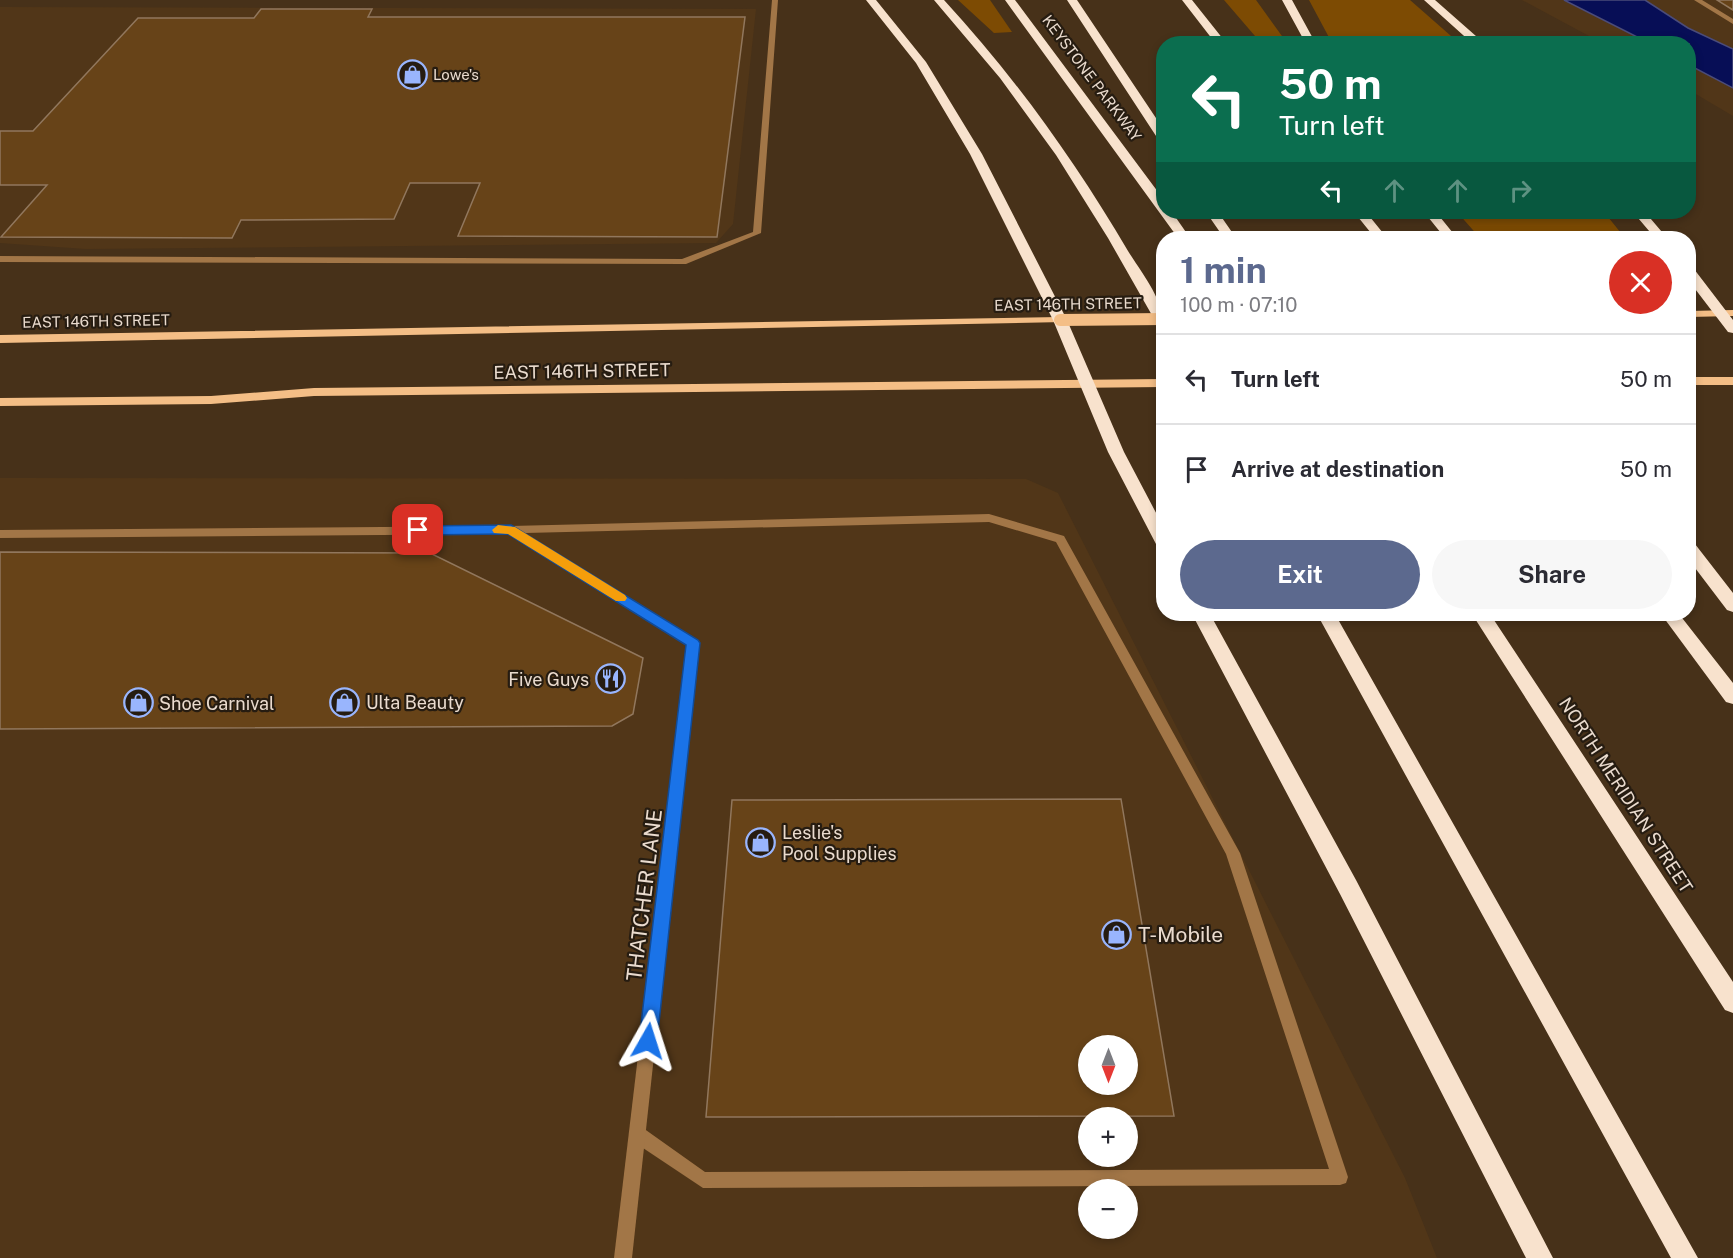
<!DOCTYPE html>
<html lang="en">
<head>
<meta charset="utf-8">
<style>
  :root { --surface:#fff; --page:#f7f7f7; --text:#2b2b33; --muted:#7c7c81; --line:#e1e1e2; --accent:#5c698e }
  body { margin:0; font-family:"Public Sans",sans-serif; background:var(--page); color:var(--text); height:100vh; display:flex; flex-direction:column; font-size:22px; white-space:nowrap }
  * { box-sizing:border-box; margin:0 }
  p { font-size:20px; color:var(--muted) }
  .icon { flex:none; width:33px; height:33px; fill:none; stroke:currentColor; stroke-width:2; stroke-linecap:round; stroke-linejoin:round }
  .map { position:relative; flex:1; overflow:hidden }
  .drawer { position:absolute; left:1156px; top:231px; width:540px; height:390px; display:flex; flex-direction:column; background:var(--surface); border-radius:24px; box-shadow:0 3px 9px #0003 }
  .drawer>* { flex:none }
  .banner { position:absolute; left:1156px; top:36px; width:540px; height:183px; border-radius:24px; box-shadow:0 3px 9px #0003; background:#0b6e4f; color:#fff; overflow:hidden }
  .needle { width:39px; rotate:180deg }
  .buttons { position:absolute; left:1078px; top:1035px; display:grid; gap:12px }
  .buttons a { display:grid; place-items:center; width:60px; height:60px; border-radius:50%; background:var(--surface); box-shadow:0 3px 9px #0003; font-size:30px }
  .pin { position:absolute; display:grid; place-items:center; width:51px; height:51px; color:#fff; margin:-26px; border-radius:12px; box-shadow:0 3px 9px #0006 }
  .me { position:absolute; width:66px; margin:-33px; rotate:6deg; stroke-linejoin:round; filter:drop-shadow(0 0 4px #0008) }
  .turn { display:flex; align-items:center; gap:21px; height:126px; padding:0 24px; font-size:27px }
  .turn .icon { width:78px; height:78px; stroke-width:2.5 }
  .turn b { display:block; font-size:42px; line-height:51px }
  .lanes { display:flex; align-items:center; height:57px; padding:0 24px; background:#0003; justify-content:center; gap:30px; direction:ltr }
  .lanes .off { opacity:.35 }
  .round { display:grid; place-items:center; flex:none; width:63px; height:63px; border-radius:32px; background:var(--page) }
  .summary { display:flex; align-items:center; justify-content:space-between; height:102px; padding:0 24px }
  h1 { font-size:36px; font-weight:700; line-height:45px; color:var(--accent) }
  .action { display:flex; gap:12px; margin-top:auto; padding:12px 24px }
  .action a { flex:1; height:69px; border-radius:36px; background:var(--accent); color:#fff; font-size:24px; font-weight:700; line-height:69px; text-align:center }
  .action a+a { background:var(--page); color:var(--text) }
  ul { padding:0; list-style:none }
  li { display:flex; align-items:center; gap:18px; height:90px; padding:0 24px; border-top:2px solid var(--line) }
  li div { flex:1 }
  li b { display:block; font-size:22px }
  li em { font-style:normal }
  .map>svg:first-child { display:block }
</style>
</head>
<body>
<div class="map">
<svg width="1733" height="1258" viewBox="0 0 1733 1258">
  <rect width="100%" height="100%" fill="#473119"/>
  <path fill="#513618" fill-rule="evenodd" d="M1522,0H1733V116L1689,90V44L1602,43Z
    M0,7L756,9L733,224L716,243L86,249L0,243Z
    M0,478L1026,479L1058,493L1405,1178L1437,1258H0ZM1089,1046H1128V1084H1089ZM1089,1118H1128V1156H1089ZM1089,1190H1128V1228H1089Z"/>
  <path fill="#7d4b03" d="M958,0H990L1012,32L994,33Z
    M1224,0H1256L1287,43H1261Z
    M1309,0H1410L1459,43H1332Z
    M1457,212H1604L1625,238H1480Z"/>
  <path fill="#070e56" stroke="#4b4c7a" stroke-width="1.5" d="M1564,0H1645L1688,28L1733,49V88L1689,65V44L1649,43Z"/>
  <path fill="#674318" stroke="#91775d" stroke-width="1.5" fill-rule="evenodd" d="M1717,0H1733V10Z
    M261,9H372L368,17H745L717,237L458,236L480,183H410L394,219L241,220L232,238L1,237L47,185H0V131H33L138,18H254Z
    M0,552L430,553L643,658L633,714L612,726L0,729Z
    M1121,799L1174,1116L706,1117L732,800ZM1089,1046H1128V1084H1089Z"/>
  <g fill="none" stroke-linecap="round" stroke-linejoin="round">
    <path fill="#a27647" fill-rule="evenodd" d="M772,0H778L761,233L686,264L0,262V256L682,259L753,232Z
      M1694,0H1702L1733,19V24Z
      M989,514L1064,536L1240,853L1348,1177L1346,1183L1340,1185L703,1188L631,1140L629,1134L631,1128L637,1126L643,1128L705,1172L1329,1169L1226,854L1056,542L989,522L525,533L697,640L699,643L697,646L693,647L509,534L0,538V530L511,526Z"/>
    <path fill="#a27647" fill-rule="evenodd" d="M693,639L699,643L632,1258H614L687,643Z"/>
    <path fill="#f4be86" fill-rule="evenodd" d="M1733,310V316L1689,317V311Z
      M1060,317L1064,318V322L0,343V335Z
      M1689,377H1733V385H1689Z
      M1164,379V387L314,396L211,404L0,406V398L211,396L314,388Z"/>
    <path fill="#f8e2cd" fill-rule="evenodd" d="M866,0H876L926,62L982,154L1067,320L1124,452L1164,528V550L1158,548L1156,544L1108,452L1053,320L970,154L916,63Z
      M934,0H944C1015,77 1075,161 1128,251C1143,275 1164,300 1164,328L1157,324L1108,238L1056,155L1000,78Z
      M1005,0H1015L1164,200V212H1172L1190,238H1178Z
      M1067,0H1077L1164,130V142L1158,139Z
      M1182,0H1192L1227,44H1216Z
      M1282,0H1292L1316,44H1306Z
      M1424,0H1435L1485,44H1473Z
      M1206,212H1218L1236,238H1224Z
      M1354,212H1366L1387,238H1375Z
      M1424,212H1436L1457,238H1445Z
      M1633,212H1645L1667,238H1655Z
      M1689,268L1694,269L1733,320V333L1728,332L1689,281Z
      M1689,542L1695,544L1733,593V612L1727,610L1689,560Z
      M1192,614H1210L1356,880L1553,1258H1526L1340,894Z
      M1317,614H1335L1698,1258H1671Z
      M1472,614H1490L1733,982V1013L1725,1010Z
      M1661,614H1679L1733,683V704L1726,702Z"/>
    <path stroke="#f4be86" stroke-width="12" d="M1060,320L1164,319"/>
  </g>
  <path fill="#1a73e8" stroke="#114b97" stroke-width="1.5" d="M511,525L698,640L700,643L657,1041L654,1047L648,1050L642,1047L639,1041L686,645L508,534L418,535L411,530L418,526Z"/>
  <path fill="#f59e0b" d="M498,525L515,527L625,595L627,598L625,601H616L508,534L494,533L492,530Z"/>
  <defs>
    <symbol id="shop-ring" viewBox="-11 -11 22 22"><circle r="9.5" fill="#261c11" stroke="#99b5fd" stroke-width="1.5"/><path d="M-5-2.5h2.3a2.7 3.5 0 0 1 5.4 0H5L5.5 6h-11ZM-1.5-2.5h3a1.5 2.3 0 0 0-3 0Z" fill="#99b5fd"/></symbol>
    <symbol id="restaurant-ring" viewBox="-11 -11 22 22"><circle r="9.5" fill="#261c11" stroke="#99b5fd" stroke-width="1.5"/><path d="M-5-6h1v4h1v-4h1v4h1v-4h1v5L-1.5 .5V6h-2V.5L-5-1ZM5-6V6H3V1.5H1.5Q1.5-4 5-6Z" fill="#99b5fd"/></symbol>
  </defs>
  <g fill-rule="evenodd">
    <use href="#shop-ring" x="396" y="58" width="33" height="33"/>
    <use href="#restaurant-ring" x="594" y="662" width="33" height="33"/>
    <use href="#shop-ring" x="328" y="686" width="33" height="33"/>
    <use href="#shop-ring" x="122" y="686" width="33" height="33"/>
    <use href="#shop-ring" x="744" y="826" width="33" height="33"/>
    <use href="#shop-ring" x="1100" y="918" width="33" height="33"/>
  </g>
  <g text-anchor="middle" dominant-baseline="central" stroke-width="4.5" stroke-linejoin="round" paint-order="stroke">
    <g font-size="15" fill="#eadbce" stroke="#261c11" text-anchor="start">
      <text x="433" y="74">Lowe's</text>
    </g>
    <g font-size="15" fill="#eadbce" stroke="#261c11">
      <text transform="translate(1092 78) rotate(53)">KEYSTONE PARKWAY</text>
      <text transform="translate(1068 304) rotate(-1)">EAST 146TH STREET</text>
      <text transform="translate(96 321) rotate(-1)">EAST 146TH STREET</text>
    </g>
    <g font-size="18" fill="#eadbce" stroke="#261c11">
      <text transform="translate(582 371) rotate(-1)">EAST 146TH STREET</text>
      <text transform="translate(1626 795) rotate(57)">NORTH MERIDIAN STREET</text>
    </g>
    <g font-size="18" fill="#eadbce" stroke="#261c11" text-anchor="start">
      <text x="589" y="679" text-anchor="end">Five Guys</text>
      <text x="366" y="702">Ulta Beauty</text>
      <text x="159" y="703">Shoe Carnival</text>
      <text x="782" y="832">Leslie's<tspan x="782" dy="21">Pool Supplies</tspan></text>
    </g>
    <g font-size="21" fill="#eadbce" stroke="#261c11">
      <text transform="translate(644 895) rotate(-83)">THATCHER LANE</text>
    </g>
    <g font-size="21" fill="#eadbce" stroke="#261c11" text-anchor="start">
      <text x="1138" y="934">T-Mobile</text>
    </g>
  </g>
</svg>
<div class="buttons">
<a><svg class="needle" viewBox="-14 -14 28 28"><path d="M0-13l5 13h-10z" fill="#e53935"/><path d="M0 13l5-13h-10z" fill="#7c7c81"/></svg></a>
<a>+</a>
<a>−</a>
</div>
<div class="pin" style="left:418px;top:530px;background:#d93025"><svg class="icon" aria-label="arrive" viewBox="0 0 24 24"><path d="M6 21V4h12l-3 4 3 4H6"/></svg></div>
<svg class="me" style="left:648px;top:1041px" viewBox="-20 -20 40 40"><path d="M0-17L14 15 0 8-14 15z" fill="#1a73e8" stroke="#fff" stroke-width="4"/></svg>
<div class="banner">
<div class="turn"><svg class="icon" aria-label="left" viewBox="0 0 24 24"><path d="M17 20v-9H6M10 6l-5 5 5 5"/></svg><div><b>50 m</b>Turn left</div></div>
<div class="lanes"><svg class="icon" aria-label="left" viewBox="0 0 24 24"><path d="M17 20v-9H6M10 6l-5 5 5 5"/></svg><svg class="icon off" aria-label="ahead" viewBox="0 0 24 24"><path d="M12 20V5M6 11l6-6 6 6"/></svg><svg class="icon off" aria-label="ahead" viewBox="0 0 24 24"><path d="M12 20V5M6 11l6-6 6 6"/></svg><svg class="icon off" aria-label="right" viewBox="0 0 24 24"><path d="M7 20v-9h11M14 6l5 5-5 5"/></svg></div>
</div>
<section class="drawer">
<div class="summary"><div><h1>1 min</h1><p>100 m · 07:10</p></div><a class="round" style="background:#d93025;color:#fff"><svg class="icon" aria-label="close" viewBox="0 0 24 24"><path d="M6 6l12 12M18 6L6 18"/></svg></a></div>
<ul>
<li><svg class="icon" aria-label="left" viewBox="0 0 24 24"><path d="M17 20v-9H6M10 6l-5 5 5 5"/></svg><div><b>Turn left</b></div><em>50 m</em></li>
<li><svg class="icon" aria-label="arrive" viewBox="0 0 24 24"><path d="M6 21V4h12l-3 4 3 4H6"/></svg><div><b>Arrive at destination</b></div><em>50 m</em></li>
</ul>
<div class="action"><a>Exit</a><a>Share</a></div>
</section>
</div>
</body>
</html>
